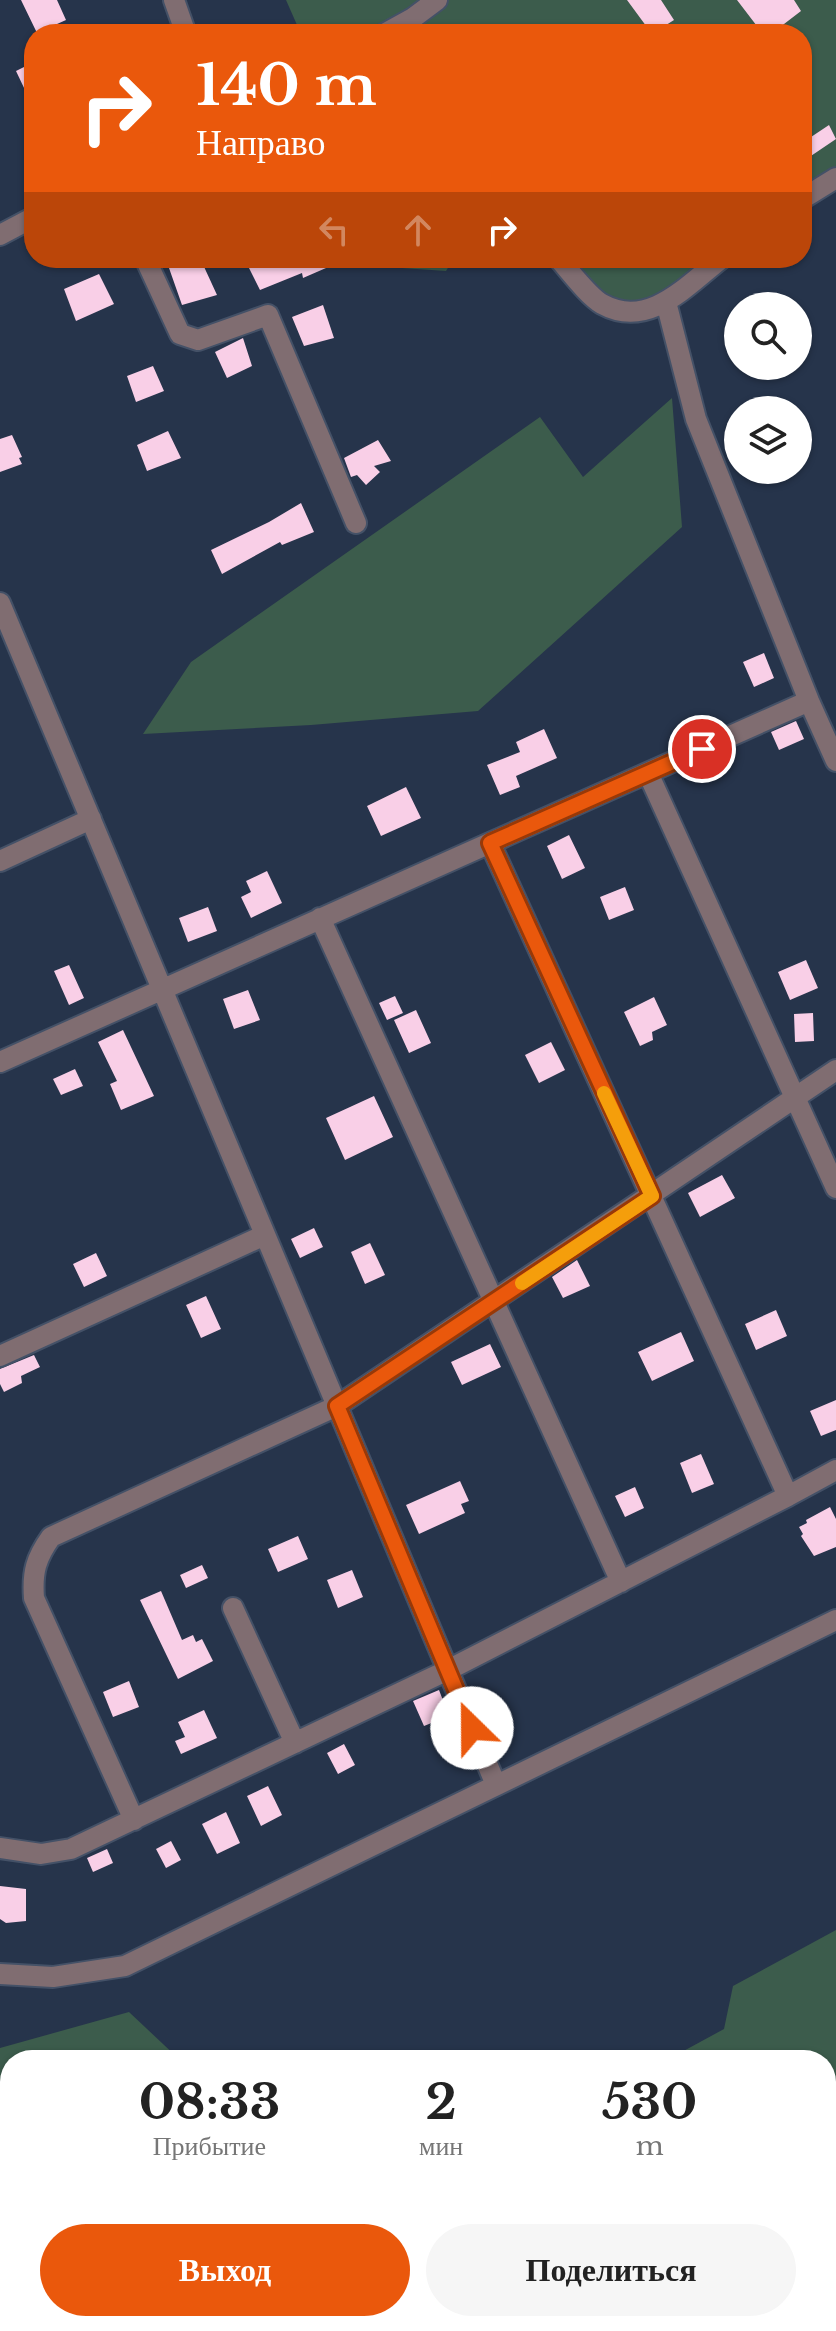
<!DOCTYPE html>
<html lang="ru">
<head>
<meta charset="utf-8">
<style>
  :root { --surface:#fff; --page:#f6f6f6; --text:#222; --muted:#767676; --accent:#ea580c }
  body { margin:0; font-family:"Libre Baskerville",serif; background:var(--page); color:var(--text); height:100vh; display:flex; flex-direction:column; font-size:30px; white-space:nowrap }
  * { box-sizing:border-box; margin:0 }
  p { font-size:26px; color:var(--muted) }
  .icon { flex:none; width:44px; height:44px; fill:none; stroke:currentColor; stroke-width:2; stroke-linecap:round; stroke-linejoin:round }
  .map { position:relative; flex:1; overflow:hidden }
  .drawer { position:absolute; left:0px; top:2050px; width:836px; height:282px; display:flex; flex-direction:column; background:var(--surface); border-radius:32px 32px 0 0; box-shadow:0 2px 6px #0004 }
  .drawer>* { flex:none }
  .banner { position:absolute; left:24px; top:24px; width:788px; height:244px; border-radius:32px; box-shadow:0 2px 6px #0004; background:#ea580c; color:#fff; overflow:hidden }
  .tools { position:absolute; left:724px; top:292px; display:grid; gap:16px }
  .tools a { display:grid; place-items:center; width:88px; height:88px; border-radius:50%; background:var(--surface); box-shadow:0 2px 6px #0004; font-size:40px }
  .pin { position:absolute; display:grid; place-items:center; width:68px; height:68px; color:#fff; margin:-34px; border:4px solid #fff; border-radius:50%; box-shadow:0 2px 8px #0007 }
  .me { position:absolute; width:88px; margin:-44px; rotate:337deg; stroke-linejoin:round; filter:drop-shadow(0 0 6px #0008) }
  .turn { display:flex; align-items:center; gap:28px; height:168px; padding:0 40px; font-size:36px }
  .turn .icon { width:104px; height:104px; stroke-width:2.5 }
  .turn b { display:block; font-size:56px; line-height:68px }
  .lanes { display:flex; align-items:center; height:76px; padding:0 40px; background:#0003; justify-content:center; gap:40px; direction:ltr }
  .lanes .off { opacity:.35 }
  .eta { display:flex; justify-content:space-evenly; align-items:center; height:136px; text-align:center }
  .eta b { font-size:48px; font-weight:700; line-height:56px }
  .action { display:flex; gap:16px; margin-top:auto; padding:16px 40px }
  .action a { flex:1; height:92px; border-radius:48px; background:var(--accent); color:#fff; font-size:32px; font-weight:700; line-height:92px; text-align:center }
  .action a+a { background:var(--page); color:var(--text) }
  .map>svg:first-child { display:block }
</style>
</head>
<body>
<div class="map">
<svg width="836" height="2331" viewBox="0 0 836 2331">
  <rect width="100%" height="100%" fill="#26344b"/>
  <path fill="#3c5c4c" d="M286,0H836V181L802,204V34H301Z
    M356,258H454L446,271L358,265Z
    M565,258H724L648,310L601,296Z
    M672,398L682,527L478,711L311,725L143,734L191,662L540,417L583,477Z
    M836,1930V2331H0V2048L129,2012L180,2060H10V2322H826V2060H667L724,2029L733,1986Z"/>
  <path fill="#f9cfe7" d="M21,0H57L66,20L37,33Z
    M627,0H661L674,20L652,34Z
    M737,0H794L801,11L771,34H763Z
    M34,62V109L16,71Z
    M829,125L836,139L802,162V143Z
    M196,258H200L217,295L182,305L169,268Z
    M244,258H349L303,278L302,273L260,290Z
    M99,274L114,304L76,321L64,289Z
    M323,305L334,338L304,346L292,317Z
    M243,338L252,366L227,378L215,352Z
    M153,366L164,391L136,402L127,376Z
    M168,431L181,458L147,471L137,445Z
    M12,435L22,457L19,458L22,464L0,472V439Z
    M378,440L391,461L374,466L380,472L366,485L357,475L351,477L344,458Z
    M301,503L314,532L282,545L280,542L222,574L211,550L269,522Z
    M764,653L774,678L754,687L743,662Z
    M796,721L804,739L779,750L771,732Z
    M544,729L557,758L516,776L520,787L500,795L487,765L520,752L516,742Z
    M406,787L421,818L381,836L367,806Z
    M569,835L585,868L562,879L547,846Z
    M267,871L282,903L251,918L241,897L251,892L246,881Z
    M625,887L634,910L609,920L600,897Z
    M208,907L217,931L188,942L179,918Z
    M806,960L818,988L790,1000L778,972Z
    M69,965L84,998L69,1005L54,971Z
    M248,990L260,1020L234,1029L223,999Z
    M395,996L403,1013L387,1020L379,1003Z
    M654,997L667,1025L652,1032L653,1040L640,1046L624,1012Z
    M416,1010L431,1043L409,1053L394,1020Z
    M813,1013L814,1041L795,1042L794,1014Z
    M123,1030L154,1096L121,1110L110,1084L117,1081L98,1042Z
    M551,1042L565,1070L539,1083L525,1055Z
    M75,1069L83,1086L61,1095L53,1079Z
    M374,1096L393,1137L345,1160L326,1118Z
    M722,1175L735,1198L700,1217L688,1193Z
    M314,1228L323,1247L300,1258L291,1239Z
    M370,1243L385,1275L365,1284L351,1252Z
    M96,1253L107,1276L84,1287L73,1264Z
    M577,1260L590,1286L563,1298L552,1277Z
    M206,1296L221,1329L201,1338L186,1305Z
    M776,1310L787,1336L756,1350L745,1324Z
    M681,1332L694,1361L652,1381L638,1352Z
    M490,1344L501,1367L462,1385L451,1362Z
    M34,1355L40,1367L21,1376L22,1383L4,1392L0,1384V1369Z
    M836,1400V1430L821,1436L810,1411Z
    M701,1454L714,1484L692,1493L680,1463Z
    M460,1481L469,1501L461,1504L465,1513L419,1534L406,1505Z
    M635,1487L644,1508L625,1517L615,1496Z
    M830,1507L836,1519V1547L814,1556L801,1536L803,1534L799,1527L807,1523L806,1520Z
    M298,1536L308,1559L278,1572L268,1549Z
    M202,1565L208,1578L186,1588L180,1575Z
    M352,1570L363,1597L338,1608L327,1580Z
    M161,1591L182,1640L193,1635L196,1642L202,1639L213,1661L178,1679L140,1600Z
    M129,1681L139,1707L113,1717L103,1692Z
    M439,1690L449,1716L424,1726L413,1701Z
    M204,1710L217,1738L181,1754L175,1741L185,1737L178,1722Z
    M344,1744L355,1765L338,1774L327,1753Z
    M268,1786L282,1815L261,1826L247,1796Z
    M226,1812L240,1843L217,1854L202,1824Z
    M171,1841L181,1860L166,1868L156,1849Z
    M107,1849L113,1863L93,1872L87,1858Z
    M0,1886L26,1889V1921L6,1923L0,1919Z"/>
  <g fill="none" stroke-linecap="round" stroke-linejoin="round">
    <defs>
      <path id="minor" d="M174,0L186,34
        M384,34L413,18L437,0
        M802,199L836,178
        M0,235L34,217
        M145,258L180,334L198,340L268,315L356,523
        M558,258C569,270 588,296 602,304C649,330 687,285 722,258
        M666,302L696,419L809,701L836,761
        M0,603L496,1785
        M648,773L836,1188
        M490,843L809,701
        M0,861L91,819
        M320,918L621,1582
        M0,1062L490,843L788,1496L448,1670L71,1849L41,1854L0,1848
        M0,1356L265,1235
        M788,1496L836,1470
        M233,1608L295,1743
        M134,1820L34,1598C32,1572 36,1558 51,1537L337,1406L836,1070
        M0,1974L53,1977L125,1966L836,1620
        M0,2183L10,2191
        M166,2331L180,2322
        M626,2331L642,2322
        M829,2331L836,2327"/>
    </defs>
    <use href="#minor" stroke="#445167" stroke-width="24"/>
    <use href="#minor" stroke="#806d71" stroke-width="20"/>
  </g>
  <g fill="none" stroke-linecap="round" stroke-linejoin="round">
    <defs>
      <path id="route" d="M472,1728L337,1406L652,1196L490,843L702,749"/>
    </defs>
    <use href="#route" stroke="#983908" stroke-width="20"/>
    <use href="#route" stroke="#ea580c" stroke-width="14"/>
    <path stroke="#f59e0b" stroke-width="14" d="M522,1283L652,1196L604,1093"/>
  </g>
</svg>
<div class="tools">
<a><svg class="icon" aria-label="search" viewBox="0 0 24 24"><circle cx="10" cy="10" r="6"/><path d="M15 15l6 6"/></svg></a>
<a><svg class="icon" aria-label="layers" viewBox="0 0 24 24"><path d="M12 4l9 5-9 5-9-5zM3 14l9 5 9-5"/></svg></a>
</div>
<div class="pin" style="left:702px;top:749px;background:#d93025"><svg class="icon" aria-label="arrive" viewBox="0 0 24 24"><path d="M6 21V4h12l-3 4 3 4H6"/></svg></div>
<svg class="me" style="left:472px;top:1728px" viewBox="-20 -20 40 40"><circle r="19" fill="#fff"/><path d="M0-13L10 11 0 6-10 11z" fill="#ea580c"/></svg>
<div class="banner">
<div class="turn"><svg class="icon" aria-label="right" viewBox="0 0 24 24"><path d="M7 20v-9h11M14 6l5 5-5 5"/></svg><div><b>140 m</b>Направо</div></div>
<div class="lanes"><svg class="icon off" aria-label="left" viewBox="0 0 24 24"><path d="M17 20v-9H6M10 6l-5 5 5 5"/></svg><svg class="icon off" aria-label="ahead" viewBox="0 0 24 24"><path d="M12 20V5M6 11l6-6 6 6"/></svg><svg class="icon" aria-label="right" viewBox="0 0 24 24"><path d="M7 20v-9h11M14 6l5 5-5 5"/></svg></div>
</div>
<section class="drawer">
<div class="eta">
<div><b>08:33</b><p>Прибытие</p></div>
<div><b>2</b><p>мин</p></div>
<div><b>530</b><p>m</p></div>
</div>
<div class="action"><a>Выход</a><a>Поделиться</a></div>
</section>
</div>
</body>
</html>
